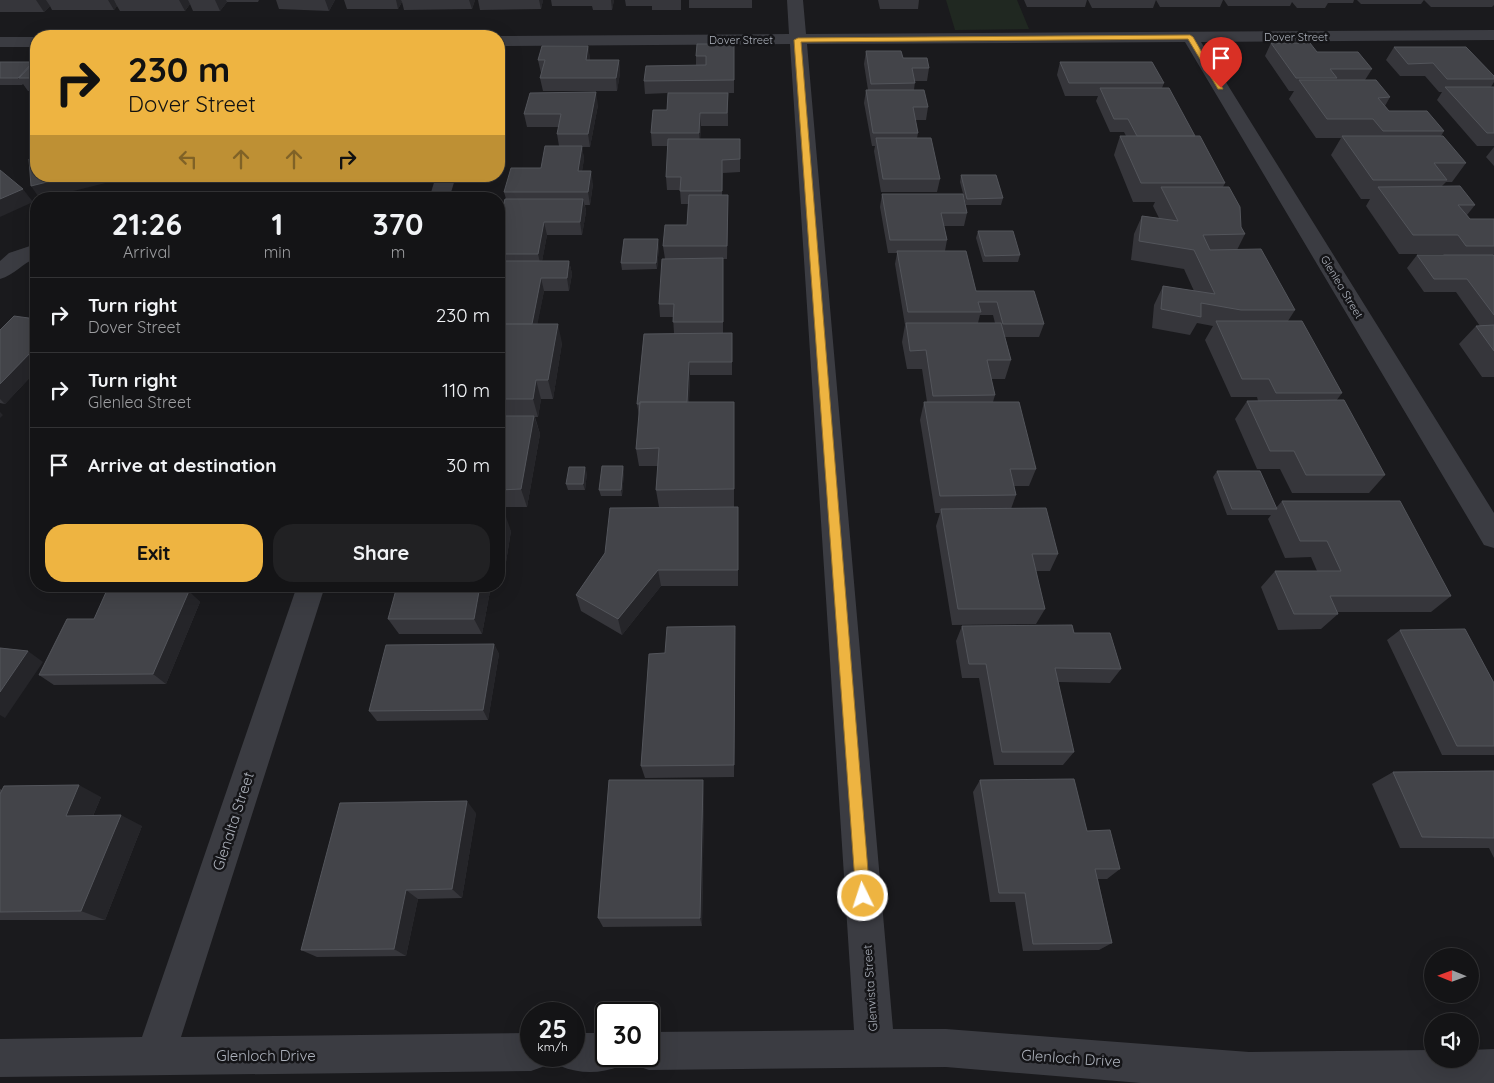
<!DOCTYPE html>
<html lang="en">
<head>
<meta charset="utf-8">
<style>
  :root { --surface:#141416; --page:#212123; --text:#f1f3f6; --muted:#9d9ea1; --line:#333335; --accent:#eeb441 }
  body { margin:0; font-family:Quicksand,sans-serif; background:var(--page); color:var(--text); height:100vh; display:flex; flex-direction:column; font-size:19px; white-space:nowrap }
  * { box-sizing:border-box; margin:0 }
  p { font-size:16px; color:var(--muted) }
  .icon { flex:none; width:28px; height:28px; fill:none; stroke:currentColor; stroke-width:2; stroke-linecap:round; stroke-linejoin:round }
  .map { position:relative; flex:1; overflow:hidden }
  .panel { position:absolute; left:30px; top:192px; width:475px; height:400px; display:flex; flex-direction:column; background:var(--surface); border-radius:20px; box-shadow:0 5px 20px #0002,0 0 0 1px var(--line) }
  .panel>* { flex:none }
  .guide { position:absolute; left:30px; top:30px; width:475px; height:152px; border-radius:20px; box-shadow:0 5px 20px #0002,0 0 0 1px var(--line); background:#eeb441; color:#111; overflow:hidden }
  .needle { width:32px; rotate:271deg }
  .fabs { position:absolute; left:1424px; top:948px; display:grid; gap:10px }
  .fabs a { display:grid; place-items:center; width:55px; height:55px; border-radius:50%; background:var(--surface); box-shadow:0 5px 20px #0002,0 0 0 1px var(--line); font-size:25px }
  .speed { position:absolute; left:520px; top:1002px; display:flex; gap:10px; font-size:25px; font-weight:700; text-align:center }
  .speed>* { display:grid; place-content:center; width:65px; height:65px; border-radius:50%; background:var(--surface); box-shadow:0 5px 20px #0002,0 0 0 1px var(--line); line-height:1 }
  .speed small { font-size:12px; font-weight:400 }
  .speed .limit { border:2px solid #111; border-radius:8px; background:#fff; color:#111 }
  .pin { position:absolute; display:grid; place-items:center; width:42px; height:42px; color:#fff; margin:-51px -21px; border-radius:50% 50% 50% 0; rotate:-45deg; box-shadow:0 0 5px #0007 }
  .pin .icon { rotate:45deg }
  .me { position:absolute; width:55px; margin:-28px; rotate:356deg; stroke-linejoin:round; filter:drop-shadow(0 0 4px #0008) }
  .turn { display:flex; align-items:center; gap:18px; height:105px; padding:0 15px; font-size:22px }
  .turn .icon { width:65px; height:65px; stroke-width:2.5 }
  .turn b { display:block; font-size:35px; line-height:42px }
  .lanes { display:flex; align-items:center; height:48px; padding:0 15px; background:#0003; justify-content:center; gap:25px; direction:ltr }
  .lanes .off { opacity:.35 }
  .eta { display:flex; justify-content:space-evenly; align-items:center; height:85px; text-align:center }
  .eta b { font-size:30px; font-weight:700; line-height:35px }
  .cta { display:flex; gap:10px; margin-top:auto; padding:10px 15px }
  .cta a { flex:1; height:58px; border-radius:20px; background:var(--accent); color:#111; font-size:20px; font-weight:700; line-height:58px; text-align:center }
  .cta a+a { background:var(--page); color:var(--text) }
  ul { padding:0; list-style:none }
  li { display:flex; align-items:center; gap:15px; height:75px; padding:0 15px; border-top:1px solid var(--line) }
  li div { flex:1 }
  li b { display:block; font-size:19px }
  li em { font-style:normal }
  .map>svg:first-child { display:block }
</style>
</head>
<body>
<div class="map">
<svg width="1494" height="1083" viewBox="0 0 1494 1083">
  <rect width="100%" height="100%" fill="#1a1a1d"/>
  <path fill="#202821" d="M946,0H1017L1029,29L955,30Z"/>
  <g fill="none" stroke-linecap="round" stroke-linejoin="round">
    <path fill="#3b3c42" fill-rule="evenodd" d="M787,0H803L806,34L1494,30V40L1201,42L1494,513V548L1484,545L1185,42L807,44L893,1029H946L1249,1052L1432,1050V1059H1470V1050L1494,1049V1083H1141L946,1067L649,1070L635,1065L632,1056H649V1032L854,1030L790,44L499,46L498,36L789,34Z
      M0,37H36V47H0Z
      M436,176H456L449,199H429Z
      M36,244V258C23,263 14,275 0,279V261L9,253Z
      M297,586H325L181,1037L531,1033V1056H549L545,1066L531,1071L0,1077V1039L142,1037Z
      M574,1033H606V1056H624L620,1066C600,1074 580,1074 560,1066L556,1056H574Z"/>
  </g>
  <path fill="#36363b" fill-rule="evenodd" d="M0,0H259L258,2H227L220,11H193L190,4L185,11H120L117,6L114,10H52L50,6L44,12H0Z
    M276,0H335L329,11L279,9Z
    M344,0H475L472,9L404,10L402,2L398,9H347Z
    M478,0H543L541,9L480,10Z
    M551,0H614L612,10H593L592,6H552Z
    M625,0H681V10H652V6H626Z
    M689,0H752V8H689Z
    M878,0H919L918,9H880Z
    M1024,0H1087L1085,7H1027Z
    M1088,0H1156L1153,8H1092Z
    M1156,0H1223L1220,7H1160Z
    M1224,0H1354L1353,3H1328L1325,8H1297L1292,2L1290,6H1228Z
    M1357,0H1424L1421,4H1361Z
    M1424,0H1494V5L1492,7H1431Z
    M1271,43L1317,52L1372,69L1365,80L1390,97L1385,106L1389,111L1444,131L1441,136L1466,163L1452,182H1446L1442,186L1475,205L1467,215L1470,219H1494V377H1482L1459,344L1476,326H1480L1456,292H1424L1407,268L1417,255H1444L1443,254H1399L1366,206L1370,199H1361L1331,155L1341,138H1316L1289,99L1294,91H1289L1265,56Z
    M734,44V93H728V126H701L700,139H740V172L723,173L722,195H728V208L727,259H723V333H732V375H690L689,402H734V507H659L656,490L658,466H639L636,449L639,416L637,404L674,333L673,317H660L659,304L665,259L663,246L687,225L688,204H681L680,190H667L666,177L668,146H652L651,133L667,110L668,93L645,94L644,81L696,65V56Z
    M588,46L590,60H619L620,73L617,91H543L540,78L542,73H541L538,60Z
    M1394,47L1494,76V82L1491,87H1494V146H1477L1437,100L1442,92H1439L1425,76H1400L1386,60Z
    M866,51L903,58L929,68L927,81H915L914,90L928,107L926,120H915L918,133L917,138L940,179L937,192H881L874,151L875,146H872L864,103L866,90H868L864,64Z
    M36,60V91H28L23,84L22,85H0V62H34Z
    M1060,62L1164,83L1162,88L1195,136L1225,183L1223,187L1241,227L1245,234L1237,250L1295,310L1288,321L1342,393L1336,401L1385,475L1369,493H1292L1280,469H1257L1235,419L1247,401H1258L1257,397H1231L1205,340L1213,326L1197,323L1190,335L1152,328L1154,305L1163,286L1194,291L1184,269L1131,260L1134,234L1142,216L1159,218L1153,206L1155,202H1133L1114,155L1120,136H1126L1124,132H1110L1096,101L1098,96H1065L1057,75Z
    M598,105L590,147H582L584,159L582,171L593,184L590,205H585L586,212L582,235H547L542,261H569L572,274L569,291H544L537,324L562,343L553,399H541L538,417H535L540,434L527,507H499V222L506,199L504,192L541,168L559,146L557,134L559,127H527L524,114Z
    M1494,147V166L1486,157Z
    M961,175L1003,198L1001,205H966L960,182Z
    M176,176H222L218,183H180Z
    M224,176H306L303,182H227Z
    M310,176H397L396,179L311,180Z
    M882,194L967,213L964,226H944L947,240L945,251L976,291L1044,324L1039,337H1005L1011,360L1005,379H991L995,395L993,402L1036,469L1029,486H1014L1016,495L1011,509L1058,554L1050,571H1036L1045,609L1036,624L952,625L936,526L940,513H935L920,420L924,402H927L922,369H907L902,342L905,325L895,264L897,253H888L880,207ZM980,315H993L995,323H978Z
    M978,231L1020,255L1018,262H983L976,238Z
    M659,246L657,269L622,270L621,263Z
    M36,319V371L5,404L0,403V330Z
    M623,466L624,472L622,496H601L599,490Z
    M1217,471L1276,508L1282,501L1451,596L1431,612H1337L1338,614L1321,629L1278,630L1261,587L1275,571H1317L1311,557L1285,558L1268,519L1271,515H1227L1213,477Z
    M587,473L585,490H568L566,484Z
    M738,507V586H661L622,635L581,611L576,595Z
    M499,515L511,531L506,562H499Z
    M76,586H190L188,591L200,602L166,684L54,685L39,675L94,619L107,591L82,592Z
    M491,586L482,634H399L388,619Z
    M962,626L1074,633L1121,669L1110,683L1058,682L1074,752L1063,765H994L979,678H962L956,641Z
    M1400,630L1494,683V755H1442L1387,640Z
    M735,641L734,777L645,778L641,766L665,653Z
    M494,644L499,654L488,720L377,721L369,711Z
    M1494,771V858L1489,848H1400L1372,784L1393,772Z
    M980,780L1087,831L1120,869L1107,879H1098L1112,943L1099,950L1023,951L1015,902H990L973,792Z
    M0,789L2,790L101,797L93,816L142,826L105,920H0Z
    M704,792L702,926L603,927L598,918Z
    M476,813L462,898L418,899L406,956L317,957L301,950Z"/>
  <path fill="#252529" d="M36,0H46L50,6L44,12Z
    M108,0H114L117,6L114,10Z
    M179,0H188L190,4L185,11Z
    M215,0H226L227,2L220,11Z
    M325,0H335L329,11Z
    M396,0H401L402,2L398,9Z
    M469,0H475L472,9Z
    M539,0H543L541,9Z
    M611,0H614L612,10Z
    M588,46L590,58L588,73L586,60Z
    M619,60L620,73L617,91L616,78Z
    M596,92L598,105L590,147L588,134Z
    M700,113L701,126L700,146L699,133Z
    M582,146L584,159L580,184L578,171Z
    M591,171L593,184L590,205L588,192Z
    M71,176H134L41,199H40L31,186Z
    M214,176H222L218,183Z
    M300,176H306L303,182Z
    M23,189L33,202L0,217V199Z
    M583,199L586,212L582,235L580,222Z
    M544,222L547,235L541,267L538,254Z
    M658,239L659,246L657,269L656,263Z
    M569,261L572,274L569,291L567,278Z
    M541,278L544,291L535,337L532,324Z
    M558,324L562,343L553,399L548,380Z
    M35,348L36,350V371L5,404L0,399V384Z
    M689,362L690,375L688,416L687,404Z
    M536,380L541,399L538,417L533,399Z
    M0,412L3,415L0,418Z
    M534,416L540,434L527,507L521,489Z
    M623,466L624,472L622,496L621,490Z
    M585,467L587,473L585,490L583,484Z
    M505,514L511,531L506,562L500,545Z
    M658,570L661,586L622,635L618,619Z
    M183,586H190L188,591Z
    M480,586H491L482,634L474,619Z
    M189,591L200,602L166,684L153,674Z
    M494,644L499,654L488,720L483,710Z
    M28,651L43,662L5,718L0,715V692Z
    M703,780L704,792L702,926L700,918Z
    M79,785L101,797L88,827L66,816Z
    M467,801L476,813L462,898L452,889Z
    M121,815L142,826L105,920L81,911Z
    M406,890L418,899L406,956L394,949Z"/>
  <path fill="#434449" stroke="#53555b" d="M1271,43H1310L1317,52H1358L1372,69H1330L1337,78H1296Z
    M697,44H734V80L644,81L646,66L706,65V56H696Z
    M542,46H588L586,60H619L616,78H540L545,60H538Z
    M1394,47H1466L1494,76V79H1447L1433,63L1408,64Z
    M866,51H901L903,58H927L929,68H912L915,83L871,84Z
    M36,60V78H19Z
    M0,62H33L18,78H0Z
    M1060,62H1152L1164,83H1069Z
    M1299,80H1376L1390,97L1378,98L1389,111H1427L1444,131H1383L1373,119H1327Z
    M1445,87H1494V133H1487Z
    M1100,88H1169L1195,136H1137L1128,119H1114Z
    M866,90H924L928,107H913L918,133H873Z
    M596,92L588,134H557L561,114H524L530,93Z
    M668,93H728L727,113H700L699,133H651L653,110H667Z
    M1120,136H1200L1225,183H1141Z
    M1342,136H1443L1466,163H1434L1447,180H1373Z
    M876,138H931L940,179H883Z
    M668,139H740V159L722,160V191H680L681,177H666Z
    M545,146H582L578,171H591L588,192H504L511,168H541Z
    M36,157V176H71L31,186L29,159Z
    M0,170L23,189L0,199Z
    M961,175H996L1003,198L967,199Z
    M1460,186L1475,205H1458L1470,219H1494V246H1466L1458,235H1413L1378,187Z
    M1161,187H1229L1240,207L1241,227L1245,234L1203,235L1210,250L1261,249L1295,310H1241L1201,303V317L1161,309L1163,286L1215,294L1194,250L1139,241L1142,216L1178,221Z
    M882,194H963L967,213H941L947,240H890Z
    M689,195H728L727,246H663L665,225H687Z
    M505,199H583L580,222H544L538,254H499V222Z
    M978,231H1013L1020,255L985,256Z
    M624,239H658L656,263H621Z
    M897,251H966L976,291H1034L1044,324H1003L997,302H978L981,312H908Z
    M1417,255H1493L1494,256V315L1467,279H1434Z
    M723,258V322H673L674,304H659L662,259Z
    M499,261H569L567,278H541L532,324H499Z
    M14,316L36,319V348H35L0,384V330Z
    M1216,321H1302L1342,393H1276L1269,379H1242Z
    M906,323H1001L1011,360H987L995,395L933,396L926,350L910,351Z
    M499,324H558L548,380H536L533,399H499Z
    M1494,325V351L1476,326Z
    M732,333V362H689L687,402H640V404H637L644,334Z
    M1344,400L1385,475H1306L1294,451H1270L1247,401Z
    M640,402H734V489L656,490L659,448L636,449Z
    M924,402H1019L1036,469H1010L1016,495L940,496Z
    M499,416H534L521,489L499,490Z
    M602,466H623L621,490H599Z
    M569,467H585L583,484H566Z
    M1217,471H1260L1277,509H1232Z
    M1282,501H1400L1451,596H1330L1338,614H1294L1275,571H1341L1327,541H1300Z
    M738,507V570H658L618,619L576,595L605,553L610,508Z
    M1046,508L1058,554H1032L1045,609H958L941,509Z
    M505,514L500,545H499V515Z
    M397,586H480L474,619H388Z
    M107,590L189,591L153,674L39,675L67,619H94Z
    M1072,625L1074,633H1110L1121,669L1055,668L1074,752H1002L986,664H969L962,626Z
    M735,626L734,765L641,766L649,654L665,653L667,627Z
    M1465,629L1494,683V746H1457L1400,630Z
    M494,644L483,710L369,711L386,645Z
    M0,648L28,651L0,692Z
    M1494,771V838L1422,837L1393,772Z
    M1074,779L1087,831L1110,830L1120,869H1095L1112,943L1033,944L1025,893H999L980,780Z
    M609,780H703L700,918H598Z
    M79,785L66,816L121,815L81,911L0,912V794L4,786Z
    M467,801L452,889L406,890L394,949L301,950L340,803Z"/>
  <path fill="#eeb441" stroke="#9b752a" d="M1190,35L1193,37L1223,89H1218L1188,39L801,42L870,896L868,901L863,903L858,901L856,896L794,40L798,38Z"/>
  <g text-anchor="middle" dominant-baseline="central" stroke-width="5" stroke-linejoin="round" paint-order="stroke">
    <g font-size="11" fill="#adb2bc" stroke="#151518">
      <text x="1296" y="37">Dover Street</text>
      <text x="741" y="40">Dover Street</text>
      <text transform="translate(1342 287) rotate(59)">Glenlea Street</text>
    </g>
    <g font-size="12" fill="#adb2bc" stroke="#151518">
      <text transform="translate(870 988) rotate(-94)">Glenvista Street</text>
    </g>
    <g font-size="15" fill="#adb2bc" stroke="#151518">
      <text transform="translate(233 821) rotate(-72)">Glenalta Street</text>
      <text x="266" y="1055">Glenloch Drive</text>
      <text transform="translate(1071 1058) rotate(4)">Glenloch Drive</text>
    </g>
  </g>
</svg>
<div class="fabs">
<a><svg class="needle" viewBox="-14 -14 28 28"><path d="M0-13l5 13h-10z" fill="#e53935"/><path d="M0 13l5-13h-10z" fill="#9d9ea1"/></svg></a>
<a><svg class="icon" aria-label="sound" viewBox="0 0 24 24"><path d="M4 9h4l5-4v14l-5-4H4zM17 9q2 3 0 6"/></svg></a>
</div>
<div class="speed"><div>25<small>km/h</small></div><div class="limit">30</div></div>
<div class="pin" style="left:1221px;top:88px;background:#d93025"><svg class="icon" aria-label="arrive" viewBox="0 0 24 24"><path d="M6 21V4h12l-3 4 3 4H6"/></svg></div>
<svg class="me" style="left:863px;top:896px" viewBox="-20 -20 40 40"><circle r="17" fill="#eeb441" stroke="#fff" stroke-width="3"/><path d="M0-11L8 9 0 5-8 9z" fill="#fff"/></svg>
<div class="guide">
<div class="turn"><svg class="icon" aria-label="right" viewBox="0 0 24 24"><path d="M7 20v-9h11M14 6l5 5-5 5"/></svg><div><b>230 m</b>Dover Street</div></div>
<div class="lanes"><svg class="icon off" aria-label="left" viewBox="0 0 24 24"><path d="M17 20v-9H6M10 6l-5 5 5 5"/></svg><svg class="icon off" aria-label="ahead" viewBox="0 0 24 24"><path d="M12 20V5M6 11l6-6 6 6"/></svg><svg class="icon off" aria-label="ahead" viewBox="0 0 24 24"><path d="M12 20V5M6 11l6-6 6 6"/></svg><svg class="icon" aria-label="right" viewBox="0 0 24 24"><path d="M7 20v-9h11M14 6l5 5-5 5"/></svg></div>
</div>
<section class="panel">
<div class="eta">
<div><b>21:26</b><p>Arrival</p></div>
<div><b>1</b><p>min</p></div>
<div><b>370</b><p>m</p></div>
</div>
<ul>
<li><svg class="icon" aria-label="right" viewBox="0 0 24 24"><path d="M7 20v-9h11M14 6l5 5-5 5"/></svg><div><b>Turn right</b><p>Dover Street</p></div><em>230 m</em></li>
<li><svg class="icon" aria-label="right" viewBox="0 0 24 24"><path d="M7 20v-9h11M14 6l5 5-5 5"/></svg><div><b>Turn right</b><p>Glenlea Street</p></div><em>110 m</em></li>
<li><svg class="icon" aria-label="arrive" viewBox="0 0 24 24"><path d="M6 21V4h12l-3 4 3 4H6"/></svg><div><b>Arrive at destination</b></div><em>30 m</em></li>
</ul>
<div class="cta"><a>Exit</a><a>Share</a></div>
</section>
</div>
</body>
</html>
